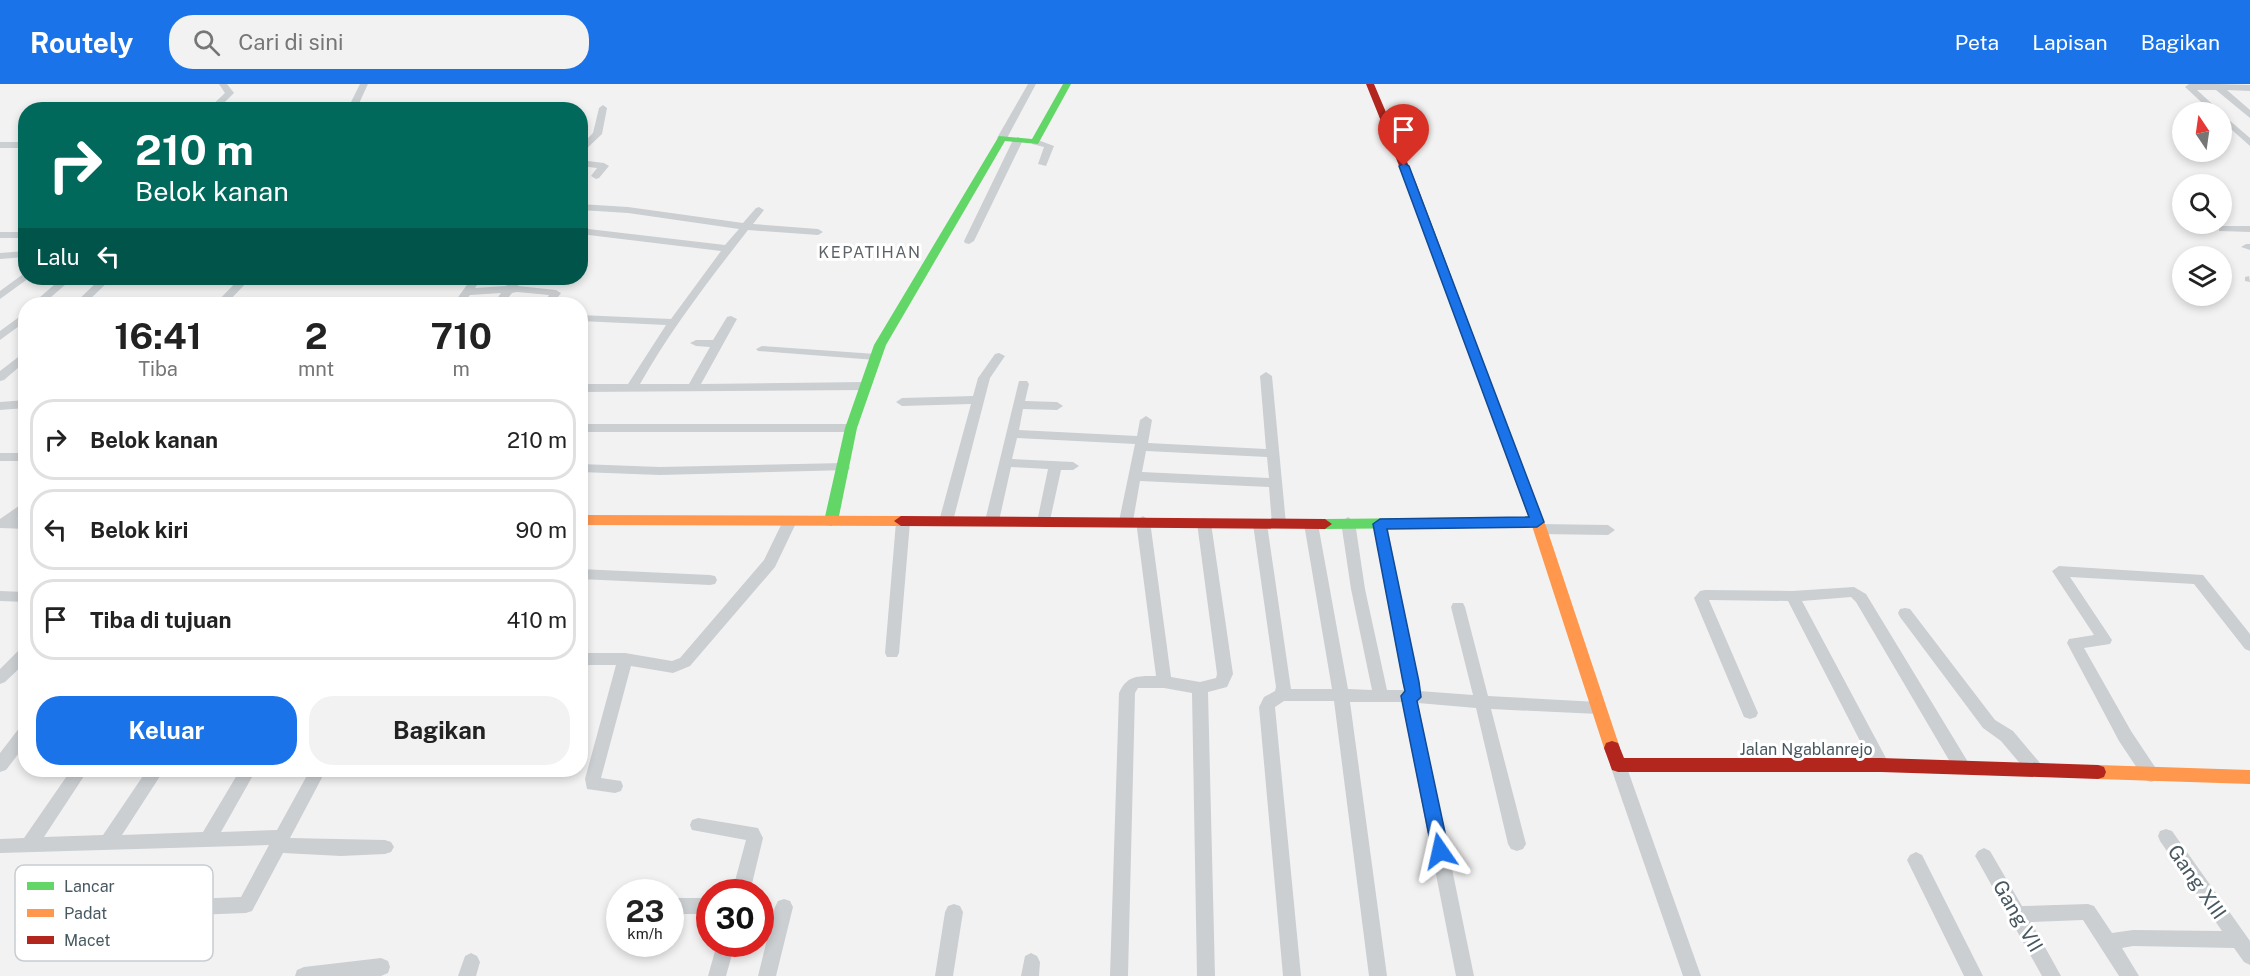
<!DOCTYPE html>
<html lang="id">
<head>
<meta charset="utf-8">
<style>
  :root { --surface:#fff; --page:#f2f2f2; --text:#222; --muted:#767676; --line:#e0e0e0; --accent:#1a73e8 }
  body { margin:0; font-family:"Public Sans",sans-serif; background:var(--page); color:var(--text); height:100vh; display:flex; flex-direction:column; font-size:22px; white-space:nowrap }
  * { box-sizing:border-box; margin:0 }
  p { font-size:20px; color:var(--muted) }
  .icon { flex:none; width:33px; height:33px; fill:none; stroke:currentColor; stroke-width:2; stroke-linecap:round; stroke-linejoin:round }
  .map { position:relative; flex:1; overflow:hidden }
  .details { position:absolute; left:18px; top:213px; width:570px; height:480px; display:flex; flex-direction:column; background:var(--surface); border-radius:24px; box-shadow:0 3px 9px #0003 }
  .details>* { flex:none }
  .top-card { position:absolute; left:18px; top:18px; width:570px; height:183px; border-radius:24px; box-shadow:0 3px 9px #0003; background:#00695c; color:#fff; overflow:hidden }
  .needle { width:39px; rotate:347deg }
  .tools { position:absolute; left:2172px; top:18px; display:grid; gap:12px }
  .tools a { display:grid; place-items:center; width:60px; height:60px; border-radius:50%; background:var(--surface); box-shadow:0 3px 9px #0003; font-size:30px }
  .speed { position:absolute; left:606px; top:795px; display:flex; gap:12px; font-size:30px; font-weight:700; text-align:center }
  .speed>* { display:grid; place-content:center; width:78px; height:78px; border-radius:50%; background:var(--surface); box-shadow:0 3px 9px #0003; line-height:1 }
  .speed small { font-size:15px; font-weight:400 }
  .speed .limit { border:9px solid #d22; background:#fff; color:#111 }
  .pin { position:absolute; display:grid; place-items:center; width:51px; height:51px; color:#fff; margin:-62px -26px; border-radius:50% 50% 50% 0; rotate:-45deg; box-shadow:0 0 6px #0007 }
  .pin .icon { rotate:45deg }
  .me { position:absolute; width:66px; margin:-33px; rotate:349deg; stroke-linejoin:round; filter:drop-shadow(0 0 4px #0008) }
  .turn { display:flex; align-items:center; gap:21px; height:126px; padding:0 18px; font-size:27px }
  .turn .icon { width:78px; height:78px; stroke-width:2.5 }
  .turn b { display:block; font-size:42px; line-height:51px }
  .then { display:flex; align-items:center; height:57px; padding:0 18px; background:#0003; gap:12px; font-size:22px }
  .eta { display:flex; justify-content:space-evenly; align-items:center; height:102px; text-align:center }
  .eta b { font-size:36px; font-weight:700; line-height:42px }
  .button { display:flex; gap:12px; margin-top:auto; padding:12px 18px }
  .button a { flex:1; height:69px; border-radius:24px; background:var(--accent); color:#fff; font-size:24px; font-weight:700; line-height:69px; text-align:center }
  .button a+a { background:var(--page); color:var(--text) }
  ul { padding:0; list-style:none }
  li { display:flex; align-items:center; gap:18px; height:81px; margin:0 12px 9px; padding:0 6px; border:3px solid var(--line); border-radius:24px }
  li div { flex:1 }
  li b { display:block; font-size:22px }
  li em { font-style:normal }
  header { display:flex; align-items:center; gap:36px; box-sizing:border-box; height:84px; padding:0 30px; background:var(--accent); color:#fff }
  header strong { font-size:28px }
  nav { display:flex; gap:33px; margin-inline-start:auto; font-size:21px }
  .search { width:420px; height:54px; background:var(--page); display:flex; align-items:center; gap:15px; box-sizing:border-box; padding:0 21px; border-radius:24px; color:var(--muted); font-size:22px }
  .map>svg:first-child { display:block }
</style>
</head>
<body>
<header>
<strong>Routely</strong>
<div class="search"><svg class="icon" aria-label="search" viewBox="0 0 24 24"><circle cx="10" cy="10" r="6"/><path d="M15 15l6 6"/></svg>Cari di sini</div>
<nav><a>Peta</a><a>Lapisan</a><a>Bagikan</a></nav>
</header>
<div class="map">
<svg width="2250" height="892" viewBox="0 0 2250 892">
  <rect width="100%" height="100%" fill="#f3f2f2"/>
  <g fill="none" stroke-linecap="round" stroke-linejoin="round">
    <path fill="#cbcfd2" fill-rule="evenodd" d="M219,0H227L234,9L217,26H207L225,9Z
      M360,0H368L356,26H347Z
      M1028,0H1036L1007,54L999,56L997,54Z
      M2218,0L2250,1V7L2227,6L2250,26V34L2216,6H2197L2221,28H2212L2185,3L2189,0Z
      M603,21L607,24L602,50L580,71V62L593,49L599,24Z
      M2222,30L2250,54V62L2222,37Z
      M1018,53L1023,56L974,157L969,160L965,159L964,157L1013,56Z
      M1032,56H1038L1054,62L1046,82L1038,80L1044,63L1032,60Z
      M0,58H26V64H0Z
      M580,76L604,79L609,82L599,94L596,95L591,92L597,84L580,82Z
      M580,120L628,123L743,139L756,124L759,123L764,126L753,140L818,145L823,148L818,151L748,146C710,195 671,245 640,300H689L710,263L696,262L690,259L696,256H713L727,233L731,232L737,235L701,300L865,298L871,302L865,306L580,308V300H628L666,241L580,237V231L671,235L721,167L580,150V144L725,161L739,145L628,129L580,126Z
      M2223,142H2250V148L2219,147V143Z
      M0,148H26V154H0Z
      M2246,160H2250V166L2241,163Z
      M26,167V173L0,175V169Z
      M26,188V194H29L0,215V207Z
      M2249,192L2250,198L2245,197V193Z
      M62,194H73L43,220H32Z
      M101,194H112L85,220H74Z
      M240,194H251L226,220H215Z
      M472,194H482L475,204L506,202L513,194H523L518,202L556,206L561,209L553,220H543L549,211L517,208L512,209L503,220H493L501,209L470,211L463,220H453Z
      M26,228V237L0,256V247Z
      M762,262L876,270L882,273L876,276L758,267L756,265Z
      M26,267V277L4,296L0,297V287Z
      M999,269L1005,272L990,294L953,437L946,442L941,440L939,437L971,320L902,322L896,318L902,314L973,312L978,294L995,270Z
      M1266,288L1272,292L1286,440L1284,443H1274L1272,440L1269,403L1140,397L1133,437L1126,442L1121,440L1119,437L1135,360L1017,354L1012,375L1073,378L1079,382L1073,386H1061L1049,441L1044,443L1037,438L1048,385L1011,383L999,437L992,442L985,437L1019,297H1027L1029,300L1025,317L1057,318L1063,322L1057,326L1023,325L1019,346L1137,352L1140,336L1146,332L1152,336L1148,359L1266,365L1260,292ZM1146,367L1267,373L1269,394L1142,388Z
      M26,316V324L0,326V318Z
      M580,340H851L857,344L851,348H580Z
      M0,369H26V377H0Z
      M844,379L850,383L849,386L660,391L580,388V380L660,383Z
      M26,417V428L17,435H26V445L0,444V435Z
      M790,432L797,437L775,483L690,582L673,589L631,582L601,694L621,697L623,702L621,707L615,709L587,705L585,695L616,581H580V569H625L672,577L680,574L764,476L783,437Z
      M1143,432L1150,437L1171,593L1200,598L1216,594L1217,590L1197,439L1204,434L1211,439L1233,590L1227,603L1208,608L1215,892H1197L1192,609L1164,604H1138L1135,609L1128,892H1110L1119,609C1127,591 1138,592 1156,592L1136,437Z
      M903,433L910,438L899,569L897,573H887L885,569L896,438Z
      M1348,433L1355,438L1365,505L1387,606H1404L1373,440L1380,435L1387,440L1419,607L1473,611L1451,523L1453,519H1463L1465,523L1488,612L1598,618L1603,620L1606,624L1603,628L1598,630L1491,625L1526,760L1523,765L1517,767L1511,765L1508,760L1476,624L1418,619L1474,892H1456L1402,618H1350L1387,892H1369L1334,617H1284L1275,623L1301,892H1283L1259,623L1264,613L1275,607L1276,603L1253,440L1260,435L1267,440L1291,605H1332L1304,440L1311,435L1318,440L1348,605L1372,606L1351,505L1341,438Z
      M1540,440L1608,441L1615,446L1608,451L1540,450L1533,445Z
      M2059,482L2203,491L2250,550V567L2245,565L2194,500L2070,493L2112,556L2110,560L2084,564L2131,647L2157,686L2159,691L2157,696L2151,698L2145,696L2119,657L2067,559L2069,555L2094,551L2052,487Z
      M580,485L710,491L715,492L717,496L715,500L710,501L580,495Z
      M1854,503L1866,510L1968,678L1970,683L1968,688L1962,690L1956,688L1856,518L1851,513L1802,517L1887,676L1889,681L1887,686L1881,688L1875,686L1788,517L1709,516L1758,629L1756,633L1750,635L1744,633L1694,514L1700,507L1705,506L1792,507Z
      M0,507L26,508V518L0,517Z
      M1905,524L1910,525L1995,636L2013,647L2040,679L2042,684L2040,689L2034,691L2028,689L2001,657L1983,644L1900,533L1898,529L1900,525Z
      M26,562V578L5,598L0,600V585L21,564Z
      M26,642V660L6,686L0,688V669L20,643Z
      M1618,674L1624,676L1626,681L1701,892H1683L1610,681L1612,676Z
      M71,686H88L44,753L103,751L147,686H164L122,751L203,748L240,686H256L221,748L277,746L310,686H326L290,754L385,756L391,758L394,763L391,768L385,770L341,772L283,769L252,827L246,829L38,837L32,835L29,829L32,823L38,821L241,813L269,761L0,769V755L24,754Z
      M698,734L758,744L763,754L750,808H732L746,756L692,746L690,741L692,736Z
      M2166,745L2172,747L2250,857V881L2244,878L2234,864L2133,862L2122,864L2139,892H2119L2083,836L2031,838L2061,892H2042L1978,777L1975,772L1978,767L1984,764L1990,767L2022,822L2088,820L2094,822L2112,849L2133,846L2222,847L2160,757L2158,752L2160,747Z
      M1916,768L1922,771L1983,892H1964L1907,776L1910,771Z
      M670,814H710V830H670Z
      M784,815L790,817L793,823L776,892H758L775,823L778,817Z
      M954,820L960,822L963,828L953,892H935L945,828L948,822Z
      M717,860H735L726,892H708Z
      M471,869L477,872L480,878L476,892H458L465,872Z
      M1031,869L1037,872L1040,878L1039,892H1021L1025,872Z
      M381,874L388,877L390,883L388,889L381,892H295L297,886L304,883Z"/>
    <path fill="#63d668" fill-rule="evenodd" d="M1063,0H1071L1038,60L1005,57L886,261L857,344L838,437L831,442L826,440L824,437L845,344L874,261L999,52L1032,55Z
      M1537,433L1544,438L1537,443L1325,445L1318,440L1325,435Z"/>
    <path fill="#ff974d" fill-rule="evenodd" d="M1492,313L1498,317L1547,445L1620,664L1618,669L1612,671L1606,669L1604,664L1533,445L1486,317Z
      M580,431L901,432L908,437L901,442L580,441Z
      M2098,681L2250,686V700L2098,695L2092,693L2090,688L2092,683Z"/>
    <path fill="#b3261e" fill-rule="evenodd" d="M1366,0H1374L1416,99L1498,317L1496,320H1488L1486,317L1406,99Z
      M901,432L1325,435L1332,440L1325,445L901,442L894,437Z
      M1612,657L1618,659L1624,674H1881L2098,681L2104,683L2106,688L2104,693L2098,695L1881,688H1618L1612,686L1604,664L1606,659Z"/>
  </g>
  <path fill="#1a73e8" stroke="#114b97" stroke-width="1.5" d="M1404,79L1409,82L1544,438L1537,443L1387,445L1419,598L1421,613L1417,617L1449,767L1446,773L1440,775L1434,773L1432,767L1401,612L1405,607L1403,598L1373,440L1380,435L1529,433L1399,82Z"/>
  <g text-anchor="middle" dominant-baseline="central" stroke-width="6" stroke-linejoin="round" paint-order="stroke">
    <g font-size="16" letter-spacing="1.5" fill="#5d6367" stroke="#fff">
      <text x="870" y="168">KEPATIHAN</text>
    </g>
    <g font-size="16" fill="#475861" stroke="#fff">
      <text x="1806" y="665">Jalan Ngablanrejo</text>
    </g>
    <g font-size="20" fill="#475861" stroke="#fff">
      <text transform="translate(2197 798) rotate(55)">Gang XIII</text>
      <text transform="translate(2018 832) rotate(60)">Gang VII</text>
    </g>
  </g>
  <rect x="15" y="781" width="198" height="96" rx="9" fill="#fff" stroke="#c8cdd0" stroke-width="1.5"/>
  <rect x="27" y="798" width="27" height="8" fill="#63d668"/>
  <rect x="27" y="825" width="27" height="8" fill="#ff974d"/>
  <rect x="27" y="852" width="27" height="8" fill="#b3261e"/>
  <g font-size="16" fill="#475861">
    <text x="64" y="808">Lancar</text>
    <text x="64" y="835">Padat</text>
    <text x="64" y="862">Macet</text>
  </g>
</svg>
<div class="tools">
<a><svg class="needle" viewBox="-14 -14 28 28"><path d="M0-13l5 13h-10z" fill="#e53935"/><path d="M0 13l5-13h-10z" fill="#767676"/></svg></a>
<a><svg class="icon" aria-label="search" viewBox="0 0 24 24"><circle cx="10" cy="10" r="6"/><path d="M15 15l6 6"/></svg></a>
<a><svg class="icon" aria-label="layers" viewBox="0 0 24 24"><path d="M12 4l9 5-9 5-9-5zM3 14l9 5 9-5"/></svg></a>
</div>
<div class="speed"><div>23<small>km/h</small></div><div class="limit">30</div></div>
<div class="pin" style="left:1404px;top:82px;background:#d93025"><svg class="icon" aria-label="arrive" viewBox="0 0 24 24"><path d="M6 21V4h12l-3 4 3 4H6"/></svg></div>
<svg class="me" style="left:1440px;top:767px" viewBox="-20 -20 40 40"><path d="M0-17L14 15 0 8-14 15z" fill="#1a73e8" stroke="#fff" stroke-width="4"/></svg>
<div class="top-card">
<div class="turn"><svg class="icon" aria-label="right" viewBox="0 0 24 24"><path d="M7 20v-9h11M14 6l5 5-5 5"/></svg><div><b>210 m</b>Belok kanan</div></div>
<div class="then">Lalu<svg class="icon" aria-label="left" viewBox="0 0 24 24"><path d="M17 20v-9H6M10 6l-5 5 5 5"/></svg></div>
</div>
<section class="details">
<div class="eta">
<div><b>16:41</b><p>Tiba</p></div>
<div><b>2</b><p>mnt</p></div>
<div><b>710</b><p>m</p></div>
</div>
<ul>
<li><svg class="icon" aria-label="right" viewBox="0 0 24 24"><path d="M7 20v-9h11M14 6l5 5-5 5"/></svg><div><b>Belok kanan</b></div><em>210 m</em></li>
<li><svg class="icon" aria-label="left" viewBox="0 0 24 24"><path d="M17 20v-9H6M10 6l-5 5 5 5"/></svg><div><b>Belok kiri</b></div><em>90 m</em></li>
<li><svg class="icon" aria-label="arrive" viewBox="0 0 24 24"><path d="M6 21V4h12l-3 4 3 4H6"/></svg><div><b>Tiba di tujuan</b></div><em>410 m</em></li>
</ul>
<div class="button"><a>Keluar</a><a>Bagikan</a></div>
</section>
</div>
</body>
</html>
